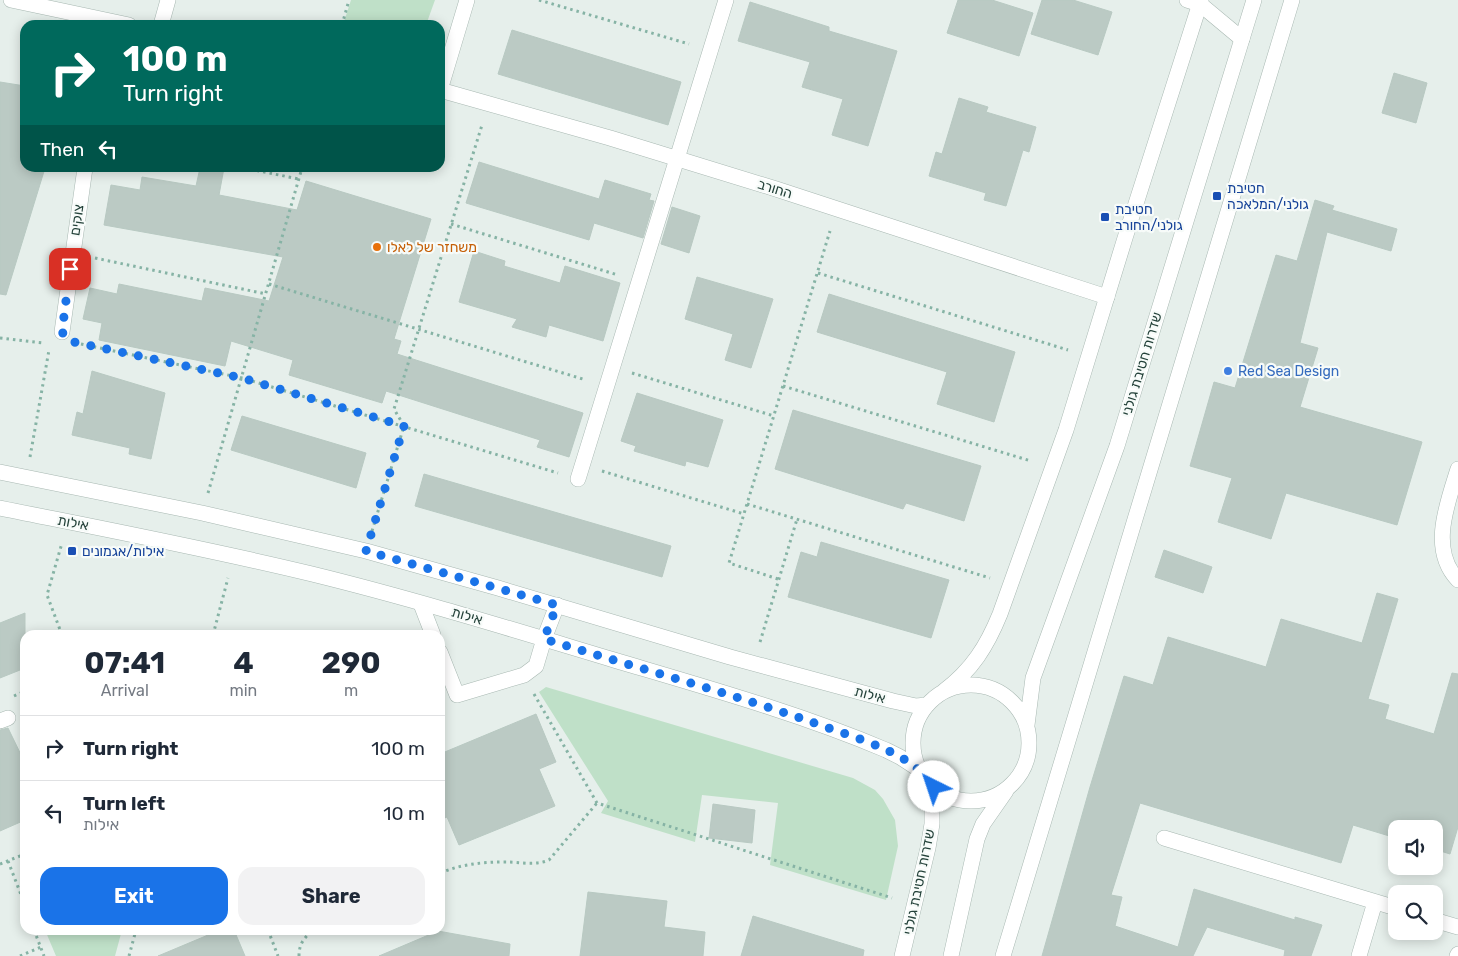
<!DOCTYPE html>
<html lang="en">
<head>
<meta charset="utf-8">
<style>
  :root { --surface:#fff; --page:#f2f2f3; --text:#1f2937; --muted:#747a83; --line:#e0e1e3; --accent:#1a73e8 }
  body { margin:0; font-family:Rubik,Heebo,sans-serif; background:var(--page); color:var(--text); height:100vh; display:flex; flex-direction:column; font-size:19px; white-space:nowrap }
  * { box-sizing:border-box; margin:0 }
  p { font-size:16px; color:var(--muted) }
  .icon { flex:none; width:28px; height:28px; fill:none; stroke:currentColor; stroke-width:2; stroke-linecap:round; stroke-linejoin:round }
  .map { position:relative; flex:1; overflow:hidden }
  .side { position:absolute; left:20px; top:630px; width:425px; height:305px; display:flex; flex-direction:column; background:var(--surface); border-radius:15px; box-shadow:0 2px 12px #0003 }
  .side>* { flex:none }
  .hud { position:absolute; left:20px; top:20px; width:425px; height:152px; border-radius:15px; box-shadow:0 2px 12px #0003; background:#00695c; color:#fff; overflow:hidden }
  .controls { position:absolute; left:1388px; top:820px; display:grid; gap:10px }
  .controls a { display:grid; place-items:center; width:55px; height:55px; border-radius:10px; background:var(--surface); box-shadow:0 2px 12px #0003; font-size:25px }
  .pin { position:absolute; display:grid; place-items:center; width:42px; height:42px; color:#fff; margin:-21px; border-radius:10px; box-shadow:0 2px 8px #0006 }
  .me { position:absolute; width:55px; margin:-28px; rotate:319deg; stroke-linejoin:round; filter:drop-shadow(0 0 4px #0008) }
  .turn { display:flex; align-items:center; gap:18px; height:105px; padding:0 20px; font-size:22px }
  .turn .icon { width:65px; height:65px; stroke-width:2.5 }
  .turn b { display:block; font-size:35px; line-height:42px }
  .then { display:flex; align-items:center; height:48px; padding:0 20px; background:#0003; gap:10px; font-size:19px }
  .eta { display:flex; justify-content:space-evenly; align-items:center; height:85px; text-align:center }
  .eta b { font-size:30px; font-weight:700; line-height:35px }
  .cta { display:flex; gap:10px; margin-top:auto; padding:10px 20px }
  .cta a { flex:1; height:58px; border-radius:15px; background:var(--accent); color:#fff; font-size:20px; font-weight:700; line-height:58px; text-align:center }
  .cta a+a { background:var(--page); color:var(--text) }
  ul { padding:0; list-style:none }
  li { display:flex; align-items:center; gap:15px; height:65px; padding:0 20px; border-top:1px solid var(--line) }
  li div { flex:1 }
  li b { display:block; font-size:19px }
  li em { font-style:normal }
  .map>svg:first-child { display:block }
</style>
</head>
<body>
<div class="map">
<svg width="1458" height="956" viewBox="0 0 1458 956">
  <rect width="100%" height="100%" fill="#e6efeb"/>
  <path fill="#bfe0c8" d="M351,0H435L426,25H343Z
    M546,687L853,778L875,790L883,799L895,820L898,846L886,900L770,865L778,803L702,795L695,842L601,813L608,801L539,692Z
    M45,930H122L115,956H56Z"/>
  <path fill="#bbcac4" stroke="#b8c9c2" d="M958,0H992L1033,13L1019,56L947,33Z
    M1042,0H1073L1112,12L1098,55L1031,34Z
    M750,2L829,27V31L897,51L868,146L832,135L843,99L802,87L810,62L738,41Z
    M512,30L681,82L668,125L498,74Z
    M1394,73L1427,83L1416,123L1382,113Z
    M0,82L25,86V168H45L6,295L0,294Z
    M959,98L988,107L986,112L1036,127L1029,152L1023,150L1006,206L984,200L986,193L929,176L936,152L942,154Z
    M479,162L599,199L605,180L651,194L649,200L654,201L643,238L594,223L589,240L466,203Z
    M200,168H224L219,195L297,210L306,181L431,219L394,339L401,341L397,354L583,413L569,457L537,447L540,440L386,391L382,403L289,375L293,360L231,341L225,366L99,340L102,323L83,319L90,288L117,294L119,284L202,301L205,288L269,301L283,257L104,225L111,185L140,190L142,177L196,186Z
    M1315,200L1334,206L1332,210L1397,229L1391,251L1327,232L1300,343L1318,348L1300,407L1422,442L1397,525L1286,493L1271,539L1218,522L1232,478L1190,466L1214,382L1235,388L1276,255L1297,261Z
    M672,207L700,216L689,253L661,244Z
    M474,251L505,261L504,266L560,283L565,266L620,283L603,341L549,325L546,337L512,327L517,319L459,302Z
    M697,277L773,299L751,368L725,360L733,334L685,319Z
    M829,294L1015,352L994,422L937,404L947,372L817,332Z
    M92,371L165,393L151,459L129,454L130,448L72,435L77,412L83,414Z
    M637,393L723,420L708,467L686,461L685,466L634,451L636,446L621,441Z
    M793,410L981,466L964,521L906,503L903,509L775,469Z
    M242,416L366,453L356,488L231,450Z
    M424,474L671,546L662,577L415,506Z
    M821,542L949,580L931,638L788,597L801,552L817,557Z
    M1164,550L1212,567L1203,593L1155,577Z
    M1377,593L1398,599L1368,699L1389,705L1385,719L1434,734L1452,673L1458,674V827L1450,854L1434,849V829H1396V838L1353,825L1341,863L1140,803L1111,895L1122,897L1115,926L1178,947L1194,889L1295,920V917L1322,925L1311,956H1284L1285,950L1207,927L1193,956H1042L1090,787L1124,676L1153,685L1168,637L1266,667L1281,619L1362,643Z
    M25,613V668L0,678V623Z
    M536,714L556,762L539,769L555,806L459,845L447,817L440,820V754Z
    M8,728L25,763V820L0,831V730Z
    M713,804L755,810L752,843L709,838Z
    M588,892L667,901L664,927L705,932L703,956H580Z
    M753,916L864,950L863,956H741Z
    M220,930H234L245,956H158Z
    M438,931L510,944L509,956H379Z"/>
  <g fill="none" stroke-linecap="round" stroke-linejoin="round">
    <defs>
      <path id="service" d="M161,25L168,0
        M578,479L726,0
        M421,604L433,635
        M440,652L457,695L524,675L536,666L544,639L557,605
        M0,721L8,718
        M1164,838L1396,908
        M1434,920L1458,927
        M1003,956L1292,0
        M1359,956L1375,902"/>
      <path id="minor" d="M11,0L129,25
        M1187,0L1200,4L1242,39
        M440,90L610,138L776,189L1107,297
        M440,90L467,0
        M62,332L85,168
        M1458,469C1447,504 1429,550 1458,580
        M1457,956L1458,954"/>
      <path id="tertiary" d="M0,472L202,513L366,551L498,588L730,657L893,701L916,706L927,705
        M0,508C104,529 209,549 312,574C414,599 514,630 614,660C705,687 798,713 886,750L900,757L920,770
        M913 743a58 58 0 1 1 116 0a58 58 0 1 1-116 0Z
        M944,691C972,670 987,646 1000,614L1066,430L1125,238L1201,0
        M1027,725L1033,678L1117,446L1254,0
        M902,956L928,848L932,824V803L926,779
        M951,956L977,839L983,824L1006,791"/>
    </defs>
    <use href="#service" stroke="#a8b8b2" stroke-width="16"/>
    <use href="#minor" stroke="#a8b8b2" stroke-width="16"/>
    <use href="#tertiary" stroke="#a8b8b2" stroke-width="16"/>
    <path stroke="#86b3a5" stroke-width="3" stroke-dasharray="2.5 4" stroke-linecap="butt" d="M539,0L689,44
      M342,25L349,0
      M244,168L299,179
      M451,224L618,275
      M95,258L266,294
      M818,273L1068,350
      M269,284L586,380
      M0,338L44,343
      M81,344L242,378L558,473
      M632,373L774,416
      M783,386L1031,461
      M30,457L49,350
      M602,471L744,514
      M208,493L302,168
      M747,504L990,578
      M372,531L404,426L394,409L482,125
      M778,579L729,563L830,231
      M62,635L47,595L62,543
      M213,635L228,578
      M760,642L797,519
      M534,694L597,803L892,898
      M14,696L25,691
      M8,861L25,905
      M0,864L25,854
      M440,873C462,864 482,862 506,862C519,862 536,866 549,860L597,803
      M34,930L44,956
      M268,930L278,956
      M20,956L41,947
      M129,956L136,930
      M299,956C299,944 304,937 314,930"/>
    <use href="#service" stroke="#fff" stroke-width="15"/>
    <use href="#minor" stroke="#fff" stroke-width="15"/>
    <use href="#tertiary" stroke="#fff" stroke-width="15"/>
  </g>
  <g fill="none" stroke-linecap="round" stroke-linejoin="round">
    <path stroke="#1a73e8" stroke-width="9" stroke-dasharray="0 16.2" d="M70,269L62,332L69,341L242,378L404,426L366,551L557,605L544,639C632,666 722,691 809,721C841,733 882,744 910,763C920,770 926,779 934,787"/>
  </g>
  <g fill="#1a4fb4" stroke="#f7fbf9" stroke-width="2">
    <rect x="1212" y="191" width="10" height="10" rx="2.5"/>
    <rect x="1100" y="212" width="10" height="10" rx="2.5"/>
    <rect x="67" y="546" width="10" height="10" rx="2.5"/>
  </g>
  <circle fill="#e8710a" stroke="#f7fbf9" stroke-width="2" cx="377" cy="247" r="5"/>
  <circle fill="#3f7fe0" stroke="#f7fbf9" stroke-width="2" cx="1228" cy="371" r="5"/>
  <g text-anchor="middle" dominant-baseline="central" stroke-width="4.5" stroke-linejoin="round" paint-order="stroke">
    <g font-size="14" fill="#164399" stroke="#f7fbf9" text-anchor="start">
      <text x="1227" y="188">חטיבת<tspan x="1227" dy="16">גולני/המלאכה</tspan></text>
      <text x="1115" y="209">חטיבת<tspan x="1115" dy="16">גולני/החורב</tspan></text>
      <text x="82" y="551">אילות/אגמונים</text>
    </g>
    <g font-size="14" fill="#24423a" stroke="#f7fbf9">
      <text transform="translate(775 189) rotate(17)">החורב</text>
      <text transform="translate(77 220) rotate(-82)">צוקים</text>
      <text transform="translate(1142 364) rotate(-73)">שדרות חטיבת גולני</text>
      <text transform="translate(73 523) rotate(11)">אילות</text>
      <text transform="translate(467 616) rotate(16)">אילות</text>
      <text transform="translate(870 695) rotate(15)">אילות</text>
      <text transform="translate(919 882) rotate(-78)">שדרות חטיבת גולני</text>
    </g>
    <g font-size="14" fill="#c56008" stroke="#f7fbf9" text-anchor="start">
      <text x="387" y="247">משחזר של לאלו</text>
    </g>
    <g font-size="14" fill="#366cbe" stroke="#f7fbf9" text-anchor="start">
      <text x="1238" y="371">Red Sea Design</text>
    </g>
  </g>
</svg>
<div class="controls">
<a><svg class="icon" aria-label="sound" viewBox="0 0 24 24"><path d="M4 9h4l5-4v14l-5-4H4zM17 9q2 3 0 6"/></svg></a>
<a><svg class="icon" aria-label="search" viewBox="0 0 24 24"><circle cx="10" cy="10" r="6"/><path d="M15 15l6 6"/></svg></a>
</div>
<div class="pin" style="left:70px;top:269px;background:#d93025"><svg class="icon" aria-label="arrive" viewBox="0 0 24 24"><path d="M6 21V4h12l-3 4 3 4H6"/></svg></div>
<svg class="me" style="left:934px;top:787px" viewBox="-20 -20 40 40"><circle r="19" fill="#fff"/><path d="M0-13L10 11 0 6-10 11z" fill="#1a73e8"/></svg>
<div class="hud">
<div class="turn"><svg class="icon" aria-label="right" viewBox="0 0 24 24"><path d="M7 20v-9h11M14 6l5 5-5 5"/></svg><div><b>100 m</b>Turn right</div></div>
<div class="then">Then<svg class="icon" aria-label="left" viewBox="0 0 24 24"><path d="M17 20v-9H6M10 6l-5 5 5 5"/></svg></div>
</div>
<section class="side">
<div class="eta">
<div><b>07:41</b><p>Arrival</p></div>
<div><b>4</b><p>min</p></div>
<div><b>290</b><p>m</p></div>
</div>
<ul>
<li><svg class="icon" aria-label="right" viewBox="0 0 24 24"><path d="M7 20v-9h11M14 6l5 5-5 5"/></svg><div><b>Turn right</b></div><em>100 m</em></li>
<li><svg class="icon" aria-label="left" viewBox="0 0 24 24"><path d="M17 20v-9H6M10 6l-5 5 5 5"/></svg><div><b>Turn left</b><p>אילות</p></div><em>10 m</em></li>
</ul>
<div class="cta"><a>Exit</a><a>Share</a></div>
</section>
</div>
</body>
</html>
